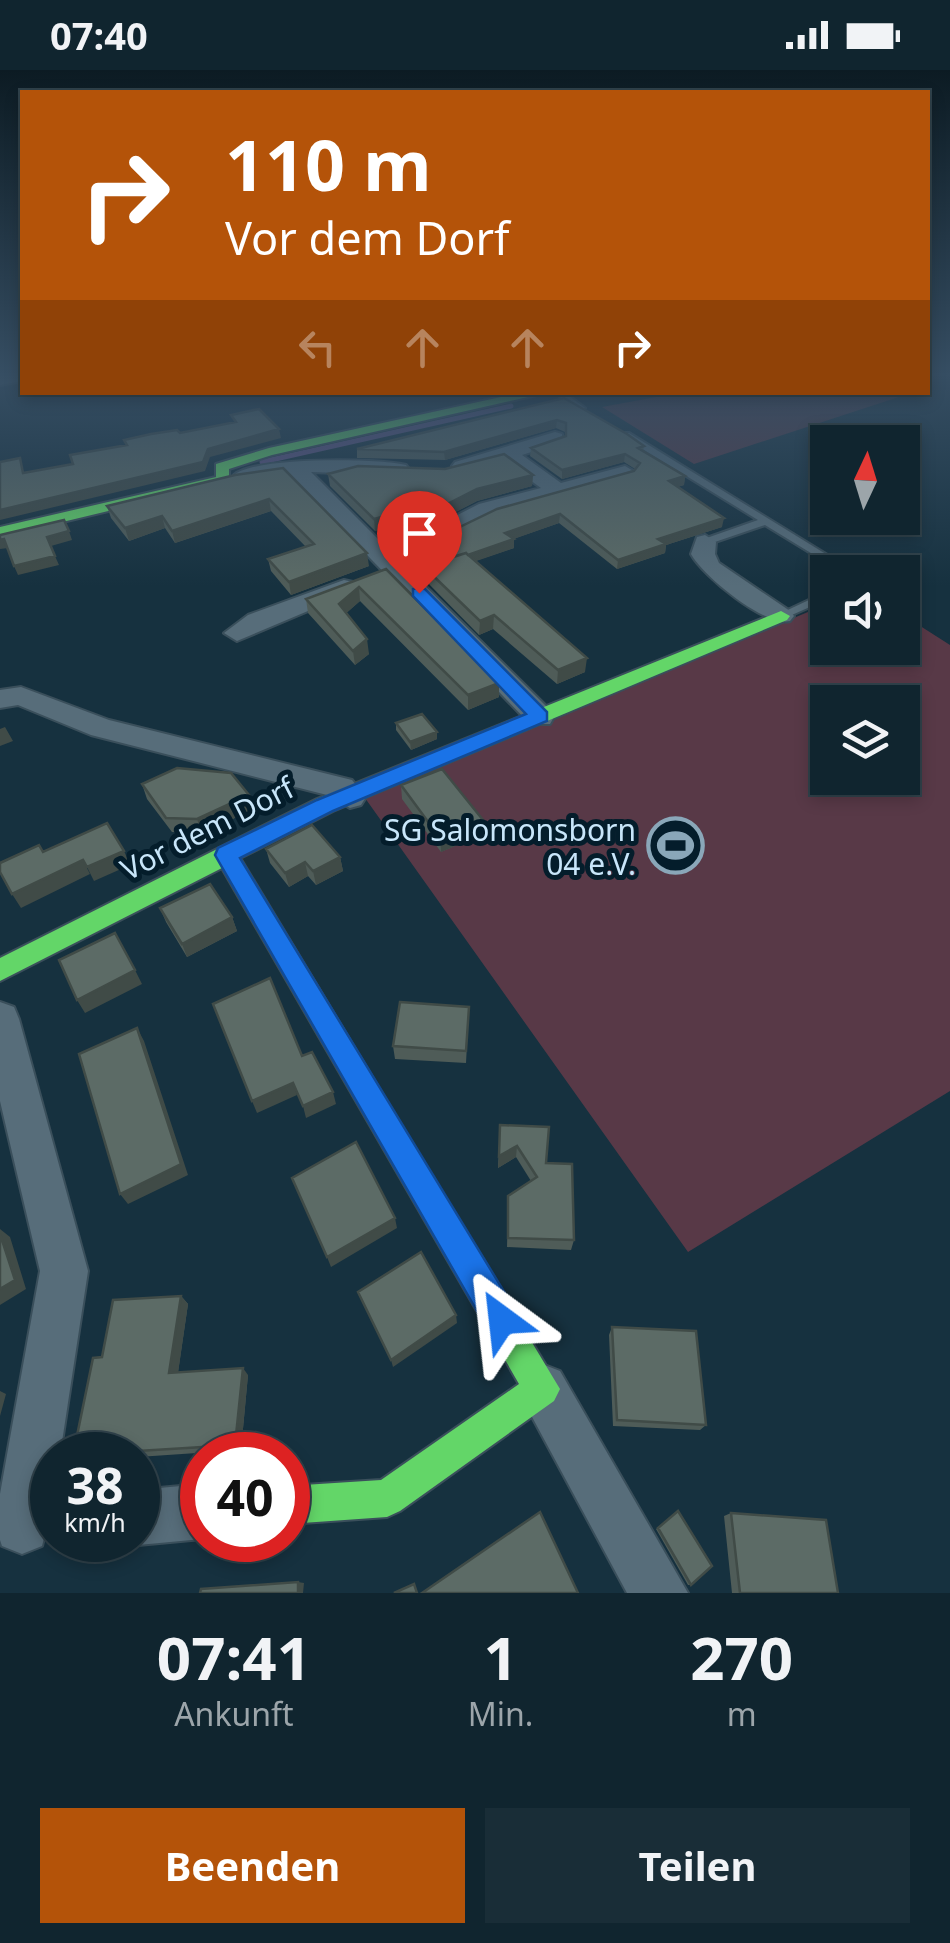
<!DOCTYPE html>
<html lang="de">
<head>
<meta charset="utf-8">
<style>
  :root { --surface:#10252f; --page:#192d37; --text:#f1f3f6; --muted:#9ca5aa; --line:#30424b; --accent:#b45309 }
  body { margin:0; font-family:"Noto Sans",sans-serif; background:var(--page); color:var(--text); height:100vh; display:flex; flex-direction:column; font-size:38px; white-space:nowrap }
  * { box-sizing:border-box; margin:0 }
  p { font-size:32px; color:var(--muted) }
  .icon { flex:none; width:55px; height:55px; fill:none; stroke:currentColor; stroke-width:2; stroke-linecap:round; stroke-linejoin:round }
  .map { position:relative; height:1523px; overflow:hidden }
  .panel { display:flex; flex-direction:column; background:var(--surface); flex:1 }
  .panel>* { flex:none }
  .guide { position:absolute; left:20px; top:20px; width:910px; height:305px; border-radius:0px; box-shadow:0 5px 15px #0003,0 0 0 2px var(--line); background:#b45309; color:#fff; overflow:hidden }
  .needle { width:65px; rotate:4deg }
  .buttons { position:absolute; left:810px; top:355px; display:grid; gap:20px }
  .buttons a { display:grid; place-items:center; width:110px; height:110px; border-radius:0px; background:var(--surface); box-shadow:0 5px 15px #0003,0 0 0 2px var(--line); font-size:50px }
  .speed { position:absolute; left:30px; top:1362px; display:flex; gap:20px; font-size:50px; font-weight:700; text-align:center }
  .speed>* { display:grid; place-content:center; width:130px; height:130px; border-radius:50%; background:var(--surface); box-shadow:0 5px 15px #0003,0 0 0 2px var(--line); line-height:1 }
  .speed small { font-size:25px; font-weight:400 }
  .speed .limit { border:15px solid #d22; background:#fff; color:#111 }
  .pin { position:absolute; display:grid; place-items:center; width:85px; height:85px; color:#fff; margin:-102px -42px; border-radius:50% 50% 50% 0; rotate:-45deg; box-shadow:0 0 10px #0007 }
  .pin .icon { rotate:45deg }
  .me { position:absolute; width:110px; margin:-55px; rotate:330deg; stroke-linejoin:round; filter:drop-shadow(0 0 8px #0008) }
  .turn { display:flex; align-items:center; gap:35px; height:210px; padding:0 40px; font-size:45px }
  .turn .icon { width:130px; height:130px; stroke-width:2.5 }
  .turn b { display:block; font-size:70px; line-height:85px }
  .lanes { display:flex; align-items:center; height:95px; padding:0 40px; background:#0003; justify-content:center; gap:50px; direction:ltr }
  .lanes .off { opacity:.35 }
  .eta { display:flex; justify-content:space-evenly; align-items:center; height:170px; text-align:center }
  .eta b { font-size:60px; font-weight:700; line-height:70px }
  .cta { display:flex; gap:20px; margin-top:auto; padding:20px 40px }
  .cta a { flex:1; height:115px; border-radius:0px; background:var(--accent); color:#fff; font-size:40px; font-weight:700; line-height:115px; text-align:center }
  .cta a+a { background:var(--page); color:var(--text) }
  .status { display:flex; justify-content:space-between; align-items:center; height:70px; padding:0 50px; background:var(--surface); direction:ltr }
  .status svg { height:28px; fill:currentColor }
  .map>svg:first-child { display:block }
</style>
</head>
<body>
<div class="status"><b>07:40</b><svg viewBox="0 0 49 12"><path d="M0 12V9h3v3zM5 12V6h3v6zM10 12V3h3v9zM15 12V0h3v12zM26 1h20v11H26zM47 4h2v5h-2z"/></svg></div>
<div class="map">
<svg width="950" height="1523" viewBox="0 0 950 1523">
  <rect width="100%" height="100%" fill="#16313f"/>
  <path fill="#583947" fill-rule="evenodd" d="M678,323V322L911,323L694,394L602,337Z
    M827,534L828,578H902L903,545L950,575V1021L688,1182L365,728ZM828,632H902V708H828Z"/>
  <g fill="none" stroke-linecap="round" stroke-linejoin="round">
    <path stroke="#5f5284" stroke-width="5" d="M262,392L511,336"/>
    <defs>
      <path id="lane" d="M554,322H564L585,338L578,340Z
        M623,363H629L855,502H842L765,455L709,474H701V470L758,450L623,367Z
        M828,521V529L785,548H777L775,546Z"/>
      <path id="street" d="M22,303V311L0,315V305Z
        M555,362L562,364V372L522,385L561,413L625,396L635,402L632,406L495,444L401,492L550,640L554,647L550,654H530L290,405L244,411L234,405C254,387 377,388 406,395L409,399L399,405L311,402L389,480L479,434L541,418L504,391L462,402L452,396L455,392Z
        M705,465L716,472L715,484L719,493L790,541L794,546L790,551C765,557 703,506 691,484L697,467Z
        M344,510L353,512L356,517L353,522L237,571L224,563L248,545Z
        M21,617L109,650L352,710L366,727L361,735L350,738L331,726L91,665L18,635L0,638V620Z
        M0,932L14,937L19,949L88,1201L60,1385H52V1437L42,1476L22,1484L2,1476L0,1470V1424L40,1201L0,1031Z
        M542,1294L560,1301L688,1523H627L517,1319L524,1301Z
        M202,1414V1469L138,1475L127,1470H138V1420Z"/>
      <path id="fast" d="M524,322H550L272,385L229,399V412L0,467V457L216,407V394L269,378Z
        M781,541L790,546L787,550L333,741L240,788L560,1319L554,1331L400,1441L387,1447L288,1454V1416L381,1410L519,1314L222,798L0,911V888L317,729Z"/>
    </defs>
    <use href="#lane" stroke="#3a4f5b" stroke-width="4"/>
    <use href="#street" stroke="#3a4f5b" stroke-width="4"/>
    <use href="#fast" stroke="#3a4f5b" stroke-width="4"/>
    <use href="#lane" fill="#576d7a" fill-rule="evenodd"/>
    <use href="#street" fill="#576d7a" fill-rule="evenodd"/>
    <use href="#fast" fill="#63d668" fill-rule="evenodd"/>
  </g>
  <path fill="#4f5c58" d="M564,328L644,376L643,381L685,406L684,415L677,417L722,457L666,475L665,483L617,499L559,453L513,469L514,478L475,491L585,602L557,614L493,559L479,565L424,509L423,496L443,490L432,480L431,471L635,399L624,392L562,409L530,386L531,378L565,366V362L556,358L445,390L357,388V379Z
    M328,404L533,405L532,416L477,431L413,464L408,460L402,462L394,455L375,461L330,416Z
    M235,405L369,496L291,525L271,501L268,489L306,477L271,441L175,473L165,458L129,471L111,448L107,436Z
    M386,499L499,627L468,640L360,531L346,543L369,584L355,595L308,543L306,529Z
    M396,653L437,669L411,680L396,660Z
    M142,714L253,739L202,764L172,762L147,729Z
    M401,715L483,764L441,782L402,729Z
    M266,779L340,787L343,801L316,815L308,806L289,817L270,793Z
    M160,838L232,847L237,861L187,887L166,852Z
    M469,937L466,993L395,989L393,976Z
    M500,1055L546,1093L574,1170L571,1180L507,1177L508,1136L531,1111L516,1087L498,1098Z
    M181,1226L188,1234L178,1302L248,1305L241,1380L138,1387V1385H73L102,1287Z
    M612,1257L706,1355L700,1360L613,1356L609,1265Z
    M675,1443L691,1515H688L656,1459Z
    M731,1443L838,1523H732L724,1446Z"/>
  <path fill="#404b47" d="M557,350L556,358L445,390L444,382Z
    M279,359L281,368L210,387L205,401L0,450V440Z
    M625,384L624,392L562,409V400Z
    M533,405L532,416L477,431L413,464L412,452L477,419Z
    M685,406L684,415L668,420L669,411Z
    M269,429L271,441L175,473L172,461Z
    M393,444L394,455L375,461L374,449Z
    M560,444L559,453L505,472V463Z
    M162,446L165,458L129,471L125,458Z
    M724,448L722,457L666,475L665,483L617,499L618,490L658,469Z
    M408,449V460L402,462L401,451Z
    M69,461L72,470L51,476L47,467Z
    M4,469L8,478L0,479V470Z
    M514,469V478L453,499L452,490Z
    M367,483L369,496L291,525L289,512Z
    M55,486L59,495L18,505L14,496Z
    M359,517L360,531L341,548L339,534Z
    M494,545L493,559L479,565L480,551Z
    M367,569L369,584L355,595L353,581Z
    M587,588L585,602L557,614L558,600Z
    M499,613V627L468,640V625Z
    M5,657L13,671L0,676V659Z
    M437,662V669L411,680L410,672Z
    M249,725L253,739L202,764L197,749Z
    M483,750V764L441,782L440,768Z
    M124,781L130,795L94,811L87,797Z
    M340,787L343,801L316,815L313,801Z
    M83,790L90,804L21,838L12,824Z
    M305,792L308,806L289,817L285,803Z
    M232,847L237,861L187,887L182,874Z
    M135,900L142,914L85,943L77,930Z
    M137,958L144,971L188,1105L128,1134L120,1124Z
    M293,1013L297,1025L257,1043L252,1031Z
    M333,1022L336,1034L306,1048L303,1036Z
    M517,1076L516,1087L498,1098L499,1086Z
    M395,1148L397,1158L331,1197L327,1187Z
    M0,1159L10,1167L26,1219L0,1235Z
    M181,1226L188,1234L177,1310L169,1303Z
    M456,1245L457,1253L393,1297L391,1290Z
    M243,1298L248,1305L241,1380L235,1375Z
    M0,1321L6,1324L0,1346Z
    M298,1512L304,1513L303,1523H298Z"/>
  <path fill="#5c6b66" stroke="#404b47" stroke-width="2.5" d="M564,328L627,364L644,376L638,378L685,406L669,411L724,448L658,469L666,474L618,490L560,444L505,463L514,469L468,485L466,483L450,488L431,471L497,439L634,401L640,393L625,384L562,400L531,378L566,366V353L557,350L444,382L357,379Z
    M259,339L279,359L208,379L203,392L0,440V392L20,388L23,403L73,394L70,385L127,375L124,370L151,364L177,360L180,363L236,352L231,345Z
    M504,384L533,405L477,419L412,452L408,449L401,451L393,444L374,449L328,404L358,396L445,399Z
    M283,398L367,483L289,512L268,489L314,474L269,429L172,461L162,446L125,458L107,436L235,405Z
    M64,450L69,461L47,467L55,486L14,496L4,469L0,470V465Z
    M466,483L587,588L558,600L494,545L480,551L423,496Z
    M386,499L499,613L468,625L359,517L339,534L367,569L353,581L306,529Z
    M422,644L437,662L410,672L396,653Z
    M177,698L231,703L249,725L197,749L166,748L142,714Z
    M442,699L483,750L440,768L401,715Z
    M107,753L124,781L87,797L83,790L12,824L0,802V793L39,775L43,782Z
    M312,755L340,787L313,801L305,792L285,803L266,779Z
    M210,814L232,847L182,874L160,838Z
    M115,863L135,900L77,930L59,890Z
    M270,908L302,986L312,982L333,1022L303,1036L293,1013L252,1031L213,934Z
    M400,932L469,937L466,981L393,976Z
    M137,958L181,1094L120,1124L79,984Z
    M500,1055L549,1057L546,1093L572,1094L574,1170L508,1168V1126L537,1107L517,1076L499,1086Z
    M356,1072L395,1148L327,1187L292,1108Z
    M0,1164L15,1210L0,1219Z
    M421,1182L456,1245L391,1290L358,1222Z
    M181,1226L169,1303L243,1298L235,1375L73,1385L93,1288L102,1287L113,1230Z
    M612,1257L696,1261L706,1355L617,1350Z
    M678,1441L712,1496L691,1515L658,1458Z
    M540,1442L578,1523H422Z
    M731,1443L826,1450L838,1523H740Z
    M298,1512V1523H200L201,1519Z
    M414,1514L417,1523H394Z"/>
  <linearGradient id="sky" x2="0" y2="1"><stop stop-color="#0c1b23"/><stop offset="0.59" stop-color="#364e63"/><stop offset="1" stop-color="#364e63" stop-opacity="0"/></linearGradient>
  <rect width="950" height="516" fill="url(#sky)"/>
  <path fill="#1a73e8" stroke="#114b97" stroke-width="2.5" d="M419,518L425,519L547,642V651L333,741L240,788L514,1238L519,1250L514,1262L502,1267L489,1262L215,785L218,778L317,730L526,644L413,526V519Z"/>
  <defs>
    <symbol id="stadium-ring" viewBox="-11 -11 22 22"><circle r="9.5" fill="#041d2b" stroke="#8aa7b9" stroke-width="1.5"/><path d="M0-5a6.5 5 0 1 0 0 10a6.5 5 0 1 0 0-10ZM-3.5-1.8h7v3.6h-7Z" fill="#8aa7b9"/></symbol>
  </defs>
  <g fill-rule="evenodd">
    <use href="#stadium-ring" x="644" y="744" width="63" height="63"/>
  </g>
  <g text-anchor="middle" dominant-baseline="central" stroke-width="10" stroke-linejoin="round" paint-order="stroke">
    <g font-size="30" fill="#c8e6fa" stroke="#041d2b">
      <text transform="translate(207 758) rotate(-27)">Vor dem Dorf</text>
    </g>
    <g font-size="30" fill="#c8e6fa" stroke="#041d2b" text-anchor="end">
      <text x="636" y="759">SG Salomonsborn<tspan x="636" dy="34">04 e.V.</tspan></text>
    </g>
  </g>
</svg>
<div class="buttons">
<a><svg class="needle" viewBox="-14 -14 28 28"><path d="M0-13l5 13h-10z" fill="#e53935"/><path d="M0 13l5-13h-10z" fill="#9ca5aa"/></svg></a>
<a><svg class="icon" aria-label="sound" viewBox="0 0 24 24"><path d="M4 9h4l5-4v14l-5-4H4zM17 9q2 3 0 6"/></svg></a>
<a><svg class="icon" aria-label="layers" viewBox="0 0 24 24"><path d="M12 4l9 5-9 5-9-5zM3 14l9 5 9-5"/></svg></a>
</div>
<div class="speed"><div>38<small>km/h</small></div><div class="limit">40</div></div>
<div class="pin" style="left:419px;top:523px;background:#d93025"><svg class="icon" aria-label="arrive" viewBox="0 0 24 24"><path d="M6 21V4h12l-3 4 3 4H6"/></svg></div>
<svg class="me" style="left:502px;top:1250px" viewBox="-20 -20 40 40"><path d="M0-17L14 15 0 8-14 15z" fill="#1a73e8" stroke="#fff" stroke-width="4"/></svg>
<div class="guide">
<div class="turn"><svg class="icon" aria-label="right" viewBox="0 0 24 24"><path d="M7 20v-9h11M14 6l5 5-5 5"/></svg><div><b>110 m</b>Vor dem Dorf</div></div>
<div class="lanes"><svg class="icon off" aria-label="left" viewBox="0 0 24 24"><path d="M17 20v-9H6M10 6l-5 5 5 5"/></svg><svg class="icon off" aria-label="ahead" viewBox="0 0 24 24"><path d="M12 20V5M6 11l6-6 6 6"/></svg><svg class="icon off" aria-label="ahead" viewBox="0 0 24 24"><path d="M12 20V5M6 11l6-6 6 6"/></svg><svg class="icon" aria-label="right" viewBox="0 0 24 24"><path d="M7 20v-9h11M14 6l5 5-5 5"/></svg></div>
</div>
</div>
<section class="panel">
<div class="eta">
<div><b>07:41</b><p>Ankunft</p></div>
<div><b>1</b><p>Min.</p></div>
<div><b>270</b><p>m</p></div>
</div>
<div class="cta"><a>Beenden</a><a>Teilen</a></div>
</section>
</body>
</html>
